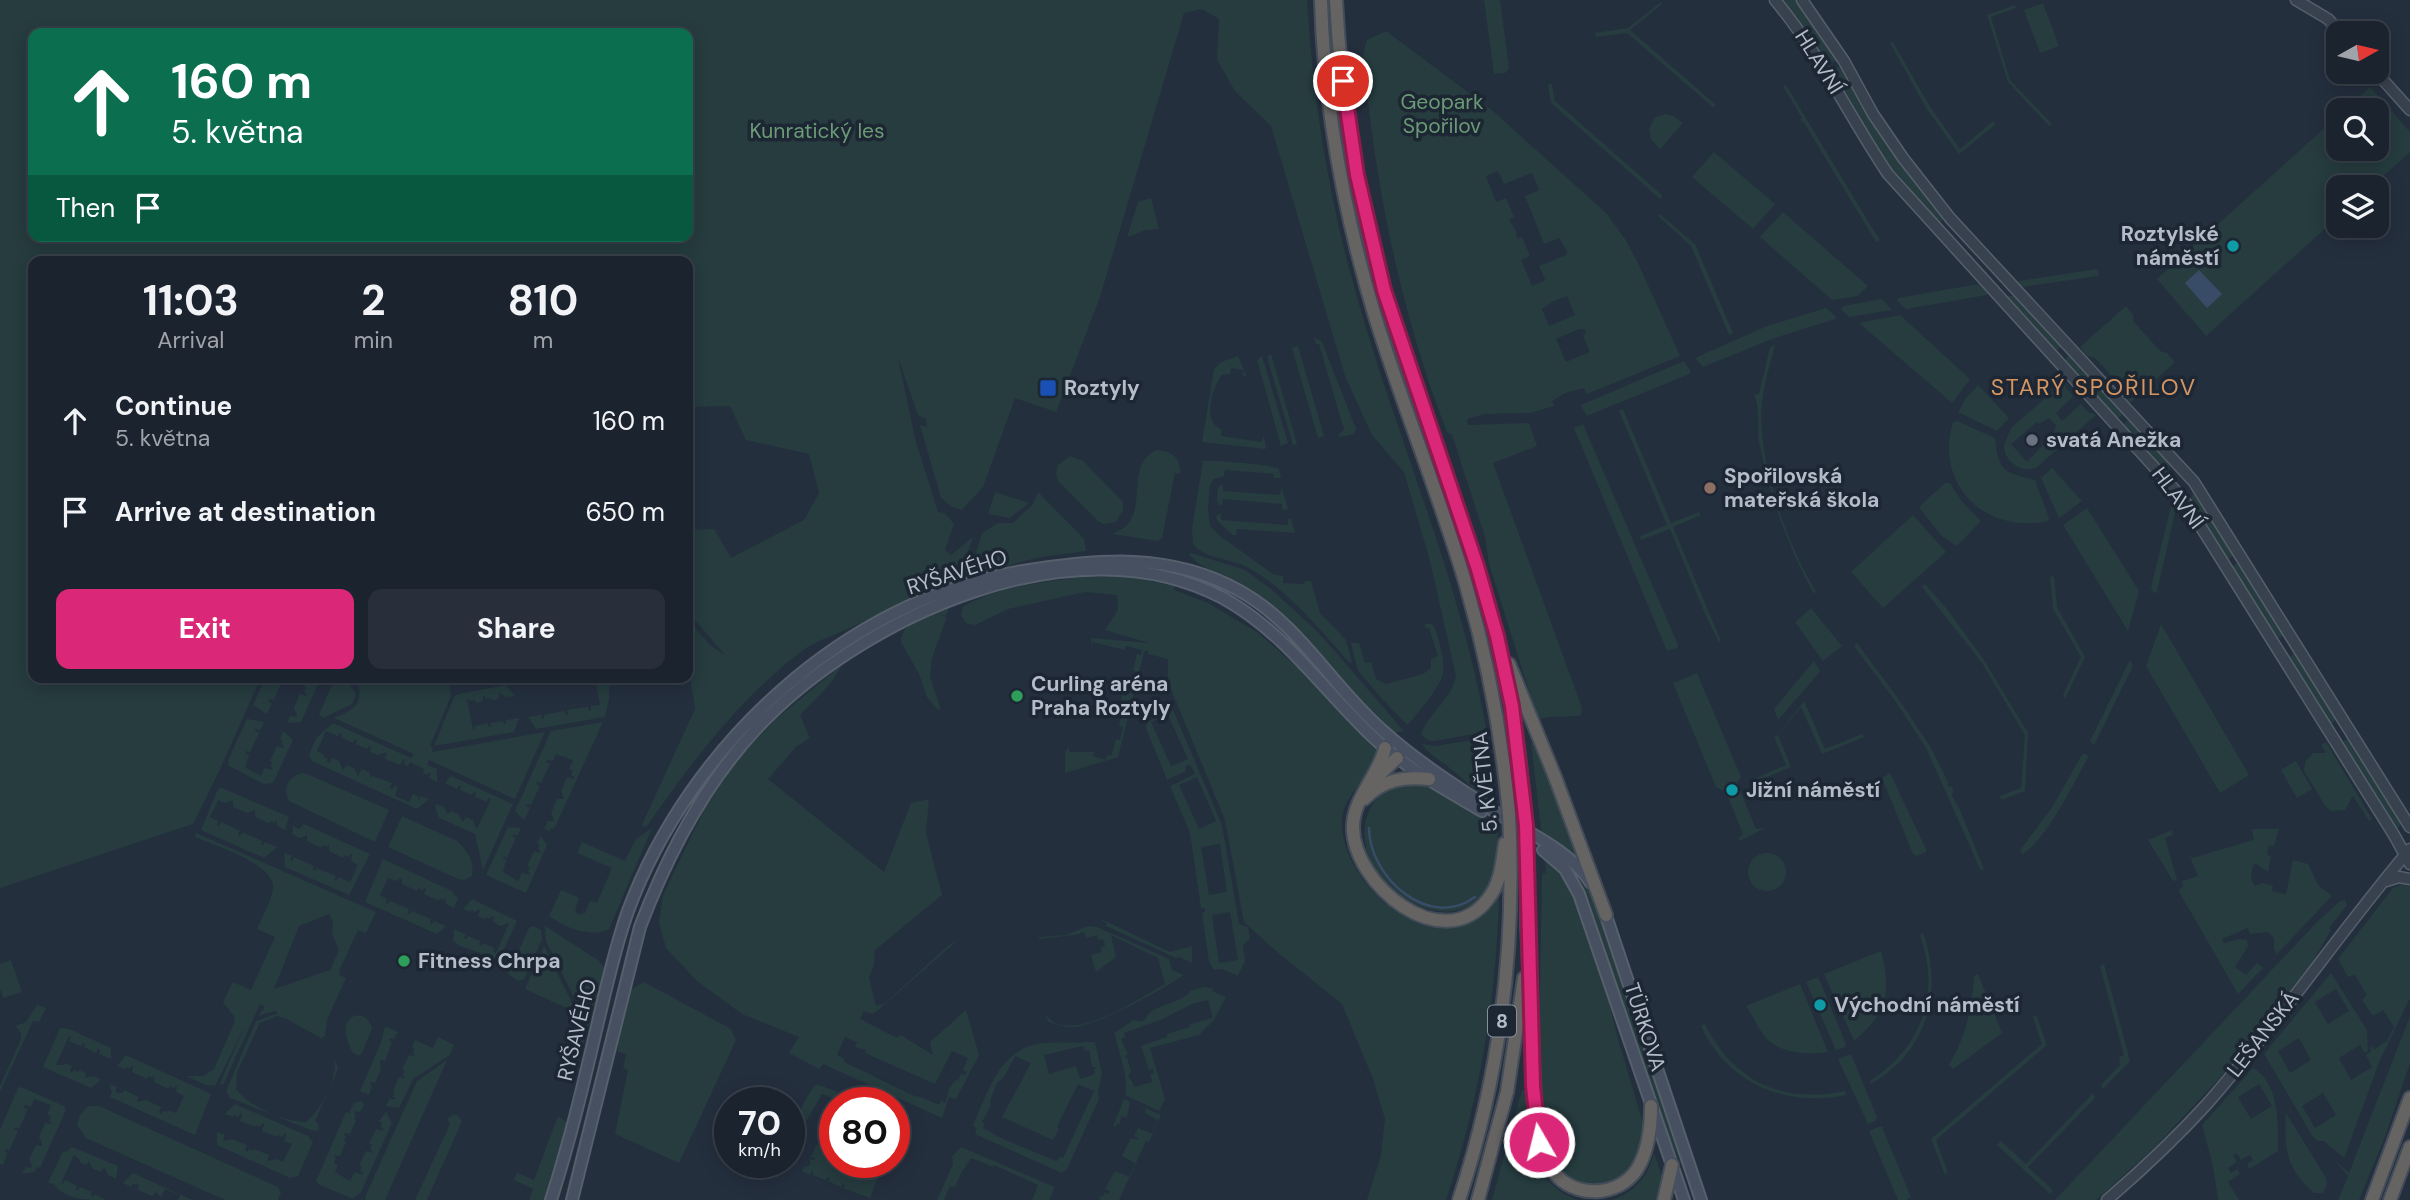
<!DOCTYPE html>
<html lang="en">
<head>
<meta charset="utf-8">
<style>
  :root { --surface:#1b232e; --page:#282f3a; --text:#f1f3f6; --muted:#a0a4aa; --line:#39404a; --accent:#db2777 }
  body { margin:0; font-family:"DM Sans",sans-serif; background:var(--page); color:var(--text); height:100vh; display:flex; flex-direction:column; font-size:26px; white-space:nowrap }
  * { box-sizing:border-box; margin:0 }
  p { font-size:23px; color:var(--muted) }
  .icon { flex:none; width:38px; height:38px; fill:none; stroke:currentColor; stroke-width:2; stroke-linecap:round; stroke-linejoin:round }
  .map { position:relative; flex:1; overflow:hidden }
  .sheet { position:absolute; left:28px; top:256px; width:665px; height:427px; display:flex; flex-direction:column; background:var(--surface); border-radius:14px; box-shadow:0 4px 18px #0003,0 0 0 2px var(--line) }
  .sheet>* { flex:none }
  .guide { position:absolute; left:28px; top:28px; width:665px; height:214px; border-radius:14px; box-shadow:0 4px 18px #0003,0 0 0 2px var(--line); background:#0b6e4f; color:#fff; overflow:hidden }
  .needle { width:46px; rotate:82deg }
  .tools { position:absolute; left:2326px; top:21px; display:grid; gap:14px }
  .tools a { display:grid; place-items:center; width:63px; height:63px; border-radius:14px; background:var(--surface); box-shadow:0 4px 18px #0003,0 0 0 2px var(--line); font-size:35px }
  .speed { position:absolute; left:714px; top:1087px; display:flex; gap:14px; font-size:35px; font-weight:700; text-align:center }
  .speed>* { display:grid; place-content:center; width:91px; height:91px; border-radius:50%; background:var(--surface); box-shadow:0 4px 18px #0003,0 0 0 2px var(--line); line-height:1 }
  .speed small { font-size:18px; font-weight:400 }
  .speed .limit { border:10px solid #d22; background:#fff; color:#111 }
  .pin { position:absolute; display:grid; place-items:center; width:60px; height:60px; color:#fff; margin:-30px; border:4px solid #fff; border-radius:50%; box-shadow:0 2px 7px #0007 }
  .me { position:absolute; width:77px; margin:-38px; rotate:352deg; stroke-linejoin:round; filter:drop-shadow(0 0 5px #0008) }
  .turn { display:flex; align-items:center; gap:24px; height:147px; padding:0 28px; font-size:32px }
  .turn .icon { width:91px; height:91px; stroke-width:2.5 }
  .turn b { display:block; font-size:49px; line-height:60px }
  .then { display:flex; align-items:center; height:66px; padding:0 28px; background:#0003; gap:14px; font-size:26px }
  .eta { display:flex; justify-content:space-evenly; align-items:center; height:119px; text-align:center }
  .eta b { font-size:42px; font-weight:700; line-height:49px }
  .action { display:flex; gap:14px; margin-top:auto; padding:14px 28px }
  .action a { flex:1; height:80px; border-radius:14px; background:var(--accent); color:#fff; font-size:28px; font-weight:700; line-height:80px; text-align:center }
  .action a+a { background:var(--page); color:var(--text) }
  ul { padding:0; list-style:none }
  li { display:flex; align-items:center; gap:21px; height:91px; padding:0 28px }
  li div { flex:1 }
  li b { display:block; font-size:26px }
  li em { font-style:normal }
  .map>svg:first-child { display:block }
</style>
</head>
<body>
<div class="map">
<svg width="2410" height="1200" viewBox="0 0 2410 1200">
  <rect width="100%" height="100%" fill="#242f3e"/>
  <path fill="#263c3f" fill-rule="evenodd" d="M0,0H1307C1313,100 1329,201 1357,297C1398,442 1460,580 1486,728L1484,729V732L1435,741H1430L1421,735C1428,713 1452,699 1456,676L1430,561L1404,472L1372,435L1345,376L1271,126L1235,91L1217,60L1219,19L1202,9L1184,13L1100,297L1056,412L1015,398L983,487L962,510L952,507L941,498L920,425L927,427L926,419L918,415L898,358L916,442L938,512L945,513L954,524L945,550L951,555L973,537L961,571L970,573L982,533L998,523H1013L1033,504L1038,492L1084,539L1086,551C1068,554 1050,555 1033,559C971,574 912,598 854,626C838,634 817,640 802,651C740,698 691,763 647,826L641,827L695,709L688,664V658L691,656L688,620L711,646L725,655L688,612V530L714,529L731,558L804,520L819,493L809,454L746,440L730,406L688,407V261H33V677H261L221,767L193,824L0,888ZM33,33H688V236H33Z
    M1484,0H1500L1509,68L1505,73L1494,74Z
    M1782,0H1796L1837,58L1836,61L1827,63L1803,26Z
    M1661,2L1662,4L1630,30L1716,105L1714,108L1627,33L1596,37L1595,33L1628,28Z
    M2043,3L2059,46L2040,53L2024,10Z
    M2015,5L2016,8L1991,17L2010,80L2052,124L2049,126L2008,82L1987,15Z
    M1386,31L1493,111L1606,213L1625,239L1638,263L1680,356L1587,394L1584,388L1565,393L1552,401L1554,406L1530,413L1485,414L1467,419L1468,425L1529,423L1537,446L1493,463L1582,708L1581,715C1567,718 1554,715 1540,719L1535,710L1489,564L1485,537L1452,435L1447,432C1407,329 1382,219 1369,109C1366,87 1359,61 1367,40ZM1498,171L1504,184L1532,173L1539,190L1525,196L1544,244L1559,238L1567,251L1566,255L1539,266L1545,279L1544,281L1532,286L1521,260L1530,256L1522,237L1518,239L1516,235L1517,233L1509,220L1514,217L1506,198L1496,202L1486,176ZM1567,296L1575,315L1549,326L1542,309L1552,302ZM1579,329H1584L1586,333L1583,336L1590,352L1566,362L1556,339Z
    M1893,42L1929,105L1960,149L1993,121L1996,124L1959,154L1926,108L1890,43Z
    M1840,66L1842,67C1872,124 1901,169 1945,217L1939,224C1892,174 1865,132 1832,72V70Z
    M1548,84H1552L1555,101L1663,196L1660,199L1551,103Z
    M1786,85L1871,226L1880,240L1876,242L1804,123L1800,120L1802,118L1783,86Z
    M2370,87L2410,132V152L2371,187H2338V217L2206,336L2157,279L2338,116V149H2376V110H2345Z
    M1666,114L1673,116L1683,123L1660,149L1651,139L1649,129L1655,117Z
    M1714,152L1775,204L1753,229L1692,177Z
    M1151,198L1159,229L1146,230L1127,237L1138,202Z
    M1783,212L1868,286L1858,296L1832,300L1760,237Z
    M1660,214L1695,244L1733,333L1729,335L1691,246L1658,216Z
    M2097,269L2099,273L2098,276L2022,287L2018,285L2019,281Z
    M1979,284L1988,293L1987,295L1906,309L1897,301L1898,298Z
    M2008,296H2017L2063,346L2055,352L2006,298Z
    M1882,299L1892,310L1849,317L1841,309L1843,306Z
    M2126,306L2133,315L2134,322L2160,351L2167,353L2175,362L2130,403L2122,394V387L2095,358L2087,356L2080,347Z
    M1826,308L1836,317L1835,319L1772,339L1703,367L1696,359L1697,357L1767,326Z
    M1900,315L1970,379L1952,403L1859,323Z
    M1314,337L1321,341L1324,347L1356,429L1354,434L1341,437L1338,435L1344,430L1319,344H1316Z
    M1775,345C1770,364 1764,384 1762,403C1756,457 1787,546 1816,591L1814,594C1788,547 1771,499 1760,447C1756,430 1761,408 1754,395L1759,394L1770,347Z
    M1298,346L1324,436L1318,438L1292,348Z
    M1271,354L1297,444L1293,445L1267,357Z
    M2070,354L2124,411V414L2116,419L2064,361Z
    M1238,356L1247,377L1243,376L1244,370L1231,368L1230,374L1222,375C1212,387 1202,422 1221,429V436L1261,442L1264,436L1266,449L1202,442L1214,369L1221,362Z
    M1262,356L1288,443L1281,446L1257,360Z
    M1684,361L1691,372L1689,374L1587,416L1581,406L1583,404Z
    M2067,379L2065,387L2073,396L2056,413L2062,421L2081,404L2088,412L2096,415L2036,468C2022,472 2013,466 2005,454L2004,445L2011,428ZM2049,418L2057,426L2054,430L2055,432L2027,462L2011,444L2037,422L2039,424Z
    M1978,385L2009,418L1997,431L1958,412L1967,397Z
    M1623,409L1671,523L1699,512L1701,515L1673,527L1721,641L1719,642L1705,614L1670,529L1641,540L1640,536L1667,525L1619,411Z
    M2129,419L2171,462L2168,474L2124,427L2123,425Z
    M1957,421L1995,438C1998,472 2005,473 2035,480L2049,518L2048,521C1986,535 1934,485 1953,422Z
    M1583,424L1678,645L1677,648L1667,651L1574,428Z
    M1157,450C1172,451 1181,458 1180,474L1175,473L1162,538L1158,541L1112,534C1117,532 1123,529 1127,525C1146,504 1126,463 1157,450Z
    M1070,456L1083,461L1123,502V510L1116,522L1104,524L1098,521L1058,481L1056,474L1058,465Z
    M1203,461C1213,460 1273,465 1279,469L1281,478H1274V474L1225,470L1224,476L1214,479L1210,485L1208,508L1210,526L1220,536L1273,574L1283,576V583L1304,584L1305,581H1311L1320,613L1346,640L1352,662L1350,663C1322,632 1285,587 1247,567C1230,558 1206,560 1193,544L1192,529Z
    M2052,468L2082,501L2059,518L2041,478Z
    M1945,483H1950L1962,502L1981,521L1957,546L1943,537L1920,509V506Z
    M1223,484V491L1280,495L1281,489H1282L1288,509L1282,510V504L1223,499L1222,505H1220L1217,501L1218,487Z
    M2194,488L2234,553L2230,559L2224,557L2191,500Z
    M995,492L1029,503L1010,518L988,514Z
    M2173,498L2177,504L2157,592L2154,593L2151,588Z
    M2087,508L2139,591L2128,631L2063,525Z
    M1221,513V520L1288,525V519H1291L1295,533L1237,529L1236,535H1233L1218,522L1216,516Z
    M1913,515L1946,552L1883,608L1851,572Z
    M1191,553L1245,570L1271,589L1319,633L1404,731L1394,733L1384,725C1337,679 1299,625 1245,586C1228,574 1201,571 1189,554Z
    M2238,562L2283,632L2281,637L2276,638L2232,567Z
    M2054,576L2057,607L2085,657L2065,699L2063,695L2081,657L2053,609L2050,577Z
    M1080,577H1128L1174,586V590L1208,603L1257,632L1311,679L1377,749C1378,772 1344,792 1342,819C1339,872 1404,940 1459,924C1474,920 1487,908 1499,899C1496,1003 1479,1101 1446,1200H1367L1381,1155L1385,1119L1373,1079L1342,1004L1276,951L1244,922L1225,820L1168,682V659L1148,654V650L1144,652L1118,757L1065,773V752L1069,747V752H1094L1093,756L1106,760L1107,755L1111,756L1116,739L1120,740L1123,727L1119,726L1122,713L1118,712L1122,695L1126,696L1130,684H1134L1137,672L1133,670L1137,654L1141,655L1142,650L1126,646L1125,650L1093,642L1092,647L1091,638L1149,643L1105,630L1118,610L1117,595L1085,592L1008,609L975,625L966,623L961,615L963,607C998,586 1041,583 1080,577Z
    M1925,584L1947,609L1984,660L2028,733L2025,791L2001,800L2000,796L2021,788L2025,735L1982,663L1922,587Z
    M949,607L946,616L937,613L946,617V619L932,658L930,677L941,710L937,709L927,697L919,674L901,642C901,621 932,613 949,607Z
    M1811,608L1842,646L1823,661L1795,622Z
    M1425,624H1432L1435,628C1439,641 1445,659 1443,673C1440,688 1418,712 1408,725C1401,720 1362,677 1358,670C1355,662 1353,651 1351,643H1359L1365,663L1371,662L1376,679L1386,684L1423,674L1431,668V659L1438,656L1429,628L1426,629Z
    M2161,624L2249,775L2220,793L2146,666Z
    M1857,643L1897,697L1930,746L1948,782V787L1952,786L1953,791L1952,796C1958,802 1978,855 1984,869L1981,871L1926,748L1896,702L1854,646Z
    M2293,654H2296L2337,718L2333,723L2330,724L2289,661V658Z
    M2130,660L2133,666L2094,745L2090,741Z
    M1814,661L1820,670L1819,673L1778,720L1774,709Z
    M843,664L830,684L800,715L810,738L796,747L768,779L884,872L911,803L929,799L926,833L942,895L875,950L874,964L869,978L876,1006L884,1004L949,945L958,940L877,1011L872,1014L864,1011L860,1019L897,1038L901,1035L933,1055L930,1042L966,1010L979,1055L956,1099L949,1097L942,1118L823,1064L819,1069L789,1053L799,1037L742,1014L697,981L666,948L659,923L663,895L704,810L737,760L776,719ZM845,1037L857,1042L855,1047L866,1050L865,1053L935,1084L952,1051L968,1058L963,1070L967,1072L965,1075L961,1074L958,1081L956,1080L950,1087L945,1103L941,1101L939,1105L918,1096L917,1097C892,1086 866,1072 844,1062V1059L837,1055Z
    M1697,673L1741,777L1737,783L1756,829L1765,828L1740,841L1738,838L1743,834L1726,792L1716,787L1673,683Z
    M266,677H279L282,681L274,700L269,699L268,701L272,703L267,714L253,705Z
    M308,677H321L301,722L287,723L290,716L296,717L297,715L294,708L300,694L306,696L307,694L304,692L306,688L304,686Z
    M346,677H448L451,696L430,746L433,748L432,752L545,732L515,799L429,760L427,765L437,769V782L429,778L431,772L427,775L423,773L424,769L410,762L408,766L404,764L405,760L404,759L400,765L385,759L387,752L378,755L370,752L371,747L369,746L367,749L355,744L357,741L355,739L353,743L341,737L342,734L340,733L338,736L326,731L317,751L324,755V757L328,759L327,762L329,763L332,758L339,761L343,770L347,765L354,768L358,776L362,769L370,773V778L372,776L392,783L390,788L393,789L394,786L398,787L395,796L409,802L413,794L418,796V800L421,796L429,799L417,809L312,761L309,755L316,738L333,723L411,758L414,754L334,718C351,711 364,705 358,685Z
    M590,677H609V699L605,717L536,729L528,717L541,715L542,719L544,718V715L564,711L566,715L568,714L567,710L588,707L589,711H591V706L600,705L595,678Z
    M342,682L350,685L356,694L352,704L323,718L319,715L331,687Z
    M506,685L515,696L507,697L499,693V699L492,700L491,698L486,699L485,696H483V701L476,703L475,700L470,701L467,699L473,730H475V726L487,723L489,727H491L490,723L503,721L504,724H506V720L519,718L514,732L434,746L454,697L458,694Z
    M1804,701L1825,749L1862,734L1864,737L1822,754L1801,707L1778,735L1791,767L1757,781L1756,778L1786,765L1774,737L1744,748L1777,736Z
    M1173,710L1222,825L1239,924L1248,927L1250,939L1243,945L1245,961L1238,976L1222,969L1214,970L1209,962L1202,913L1205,912V908H1201L1190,833L1170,786L1195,774L1190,764L1185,767L1186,771L1167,780L1146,728L1147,722ZM1168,715L1188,759L1171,766L1151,722ZM1197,777L1216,821L1199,829L1179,785ZM1220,844L1227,892L1209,895L1201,847ZM1230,912L1238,960L1219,963L1212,915Z
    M247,719L264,722L260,730L255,729V731L259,733L250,752L246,751L245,753L249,755L245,767L261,776L265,768L273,770L271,766L272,762L270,761L277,746L283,748L284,746L281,744L282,740L280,739L283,731L293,740L273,783L264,784L229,766L228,760Z
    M603,722L554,829L551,828L550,831L544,829L548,821H554L551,813L557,799H564L561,791L567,777L573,779L575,777L571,775L573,771L569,769L573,760L556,754L553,761L547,760L546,762L550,764L541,783L537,782L536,784L540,786L531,805L527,804L526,806L530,808L524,820L515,811L551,731Z
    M1485,738V740H1488L1496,807C1479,796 1468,782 1452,770C1442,761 1430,756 1422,744L1435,746Z
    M2346,739L2351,741L2402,823L2397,830L2342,744Z
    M2326,742L2372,819L2369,821L2353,796L2345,810L2331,811L2326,807L2304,771L2305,762L2313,753H2326L2321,745Z
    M1531,743H1536L1582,863L1542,837Z
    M2083,753L2089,756C2071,787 2051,833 2023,854L2020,850L2051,809Z
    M2296,761L2312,789L2297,798L2281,770Z
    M302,773L309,775L389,810L375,842L289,801C282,788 288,777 302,773Z
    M1890,773L1926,849V852L1916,856L1913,854L1882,778Z
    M451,776L513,804L483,870L475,834L439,818L435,806L436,804L444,807L448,815L451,811L458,814L463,822L466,817L473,820L477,829L491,799L488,798L487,802L475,797L476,793L474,792L472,795L460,790L461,786L460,785L457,789L445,783Z
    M1414,783C1443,787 1471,810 1497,825C1497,839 1501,854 1497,868C1470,963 1341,883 1368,814C1376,792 1393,785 1414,783Z
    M222,788L289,817L285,830L277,826V820L275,823L271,821L269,823L255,817V810L247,813L233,807V800L225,803L218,800L210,817L218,821L217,825L219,826L221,822L240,831L238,834L240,836L243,832L262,841L261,845H263L265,842L277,847L264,858L201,830L218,789Z
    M402,816L457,841C467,850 475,862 472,876L464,880L458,879L388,847Z
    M304,824L370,854L349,895L285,867L284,853L292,856L290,860L292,861L294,857L314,866L313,870L315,871L316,868L336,876L334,880L337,881L338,877L350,882L358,865L351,861L352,855L350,854L349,857L345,855L343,858L329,851V844L327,847L323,845L321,848L307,841V835L299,838L292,834L293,826L299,829Z
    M508,827L521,828L517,836L513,834V837L516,838L507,858L504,856L503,858L506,860L503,872L518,881L522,873L530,875L528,871L530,867L527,866L534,851L539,853L541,851L538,849L540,845L537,844L541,836L547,845L526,893L486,875Z
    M652,828L609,929C591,939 564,927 549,916L561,890L579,898L575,910L578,915L585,913L590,901L597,903L612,868L577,853L582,842L625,861L636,839Z
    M2252,829H2279L2274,846L2269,845L2267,855L2271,856L2268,872L2255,863C2250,871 2250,879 2255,886L2263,883L2273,886L2272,891L2286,894L2293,860L2308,864L2318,885L2332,896L2277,954L2274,950V938L2268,932L2250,934L2248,928L2222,939L2224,943L2240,939L2247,940L2248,946L2235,967L2246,975L2257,963L2263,968L2238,994L2178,890L2183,887L2182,881L2198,876L2189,855L2192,858L2254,840Z
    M2172,830L2173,835L2165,838L2177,880L2173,881L2148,840Z
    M196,833L376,912L366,933L358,930L340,969L339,975L346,978L327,1020L325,1036L322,1037L324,1040L285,1018L277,1016L260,1023L237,1072L236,1089C252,1108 280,1121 306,1122C321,1111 341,1073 333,1054L338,1069L315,1121L319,1125L318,1131L311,1130L230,1098L226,1091L256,1021L278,1013L275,1011L258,1016L265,1007L260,1004L223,1085L220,1083L244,1028L215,1086L206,1085L186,1076H203L214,1069L235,1021L234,1016L223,1002L233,982L251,990L275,937L257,929C262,917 271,902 273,888C275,864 214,845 195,837ZM329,914L333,923L332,934L339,950L330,970L274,989L299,926Z
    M1748 872a19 19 0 1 1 38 0a19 19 0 1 1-38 0Z
    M383,859L454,892L453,894L458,898L454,908L446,904V898L444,900L440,898L439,901L424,894L426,889L424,888L423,890L418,888L417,891L402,884V878L395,881L388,878L380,895L387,899L386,903L388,904L390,901L409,909L408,913L410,914L412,911L431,919L430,923L432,924L434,921L446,926L437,934L365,902Z
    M1545,860L1563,876L1578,905L1605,986L1618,1039L1643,1123L1642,1143L1637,1160L1622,1180L1598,1188L1567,1180L1555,1166L1543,1136L1540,1116L1539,1038L1542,873H1546Z
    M1576,871L1588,883L1596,904L1693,1193L1656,1105L1590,903Z
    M2402,884L2410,887V998L2380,1060L2344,1158L2324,1141H2318L2313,1137L2264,1054L2331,973L2367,1030L2368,1051L2365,1053L2360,1045L2339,1058L2351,1080L2372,1067L2366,1055L2371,1052L2370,1046L2375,1049L2387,1041L2394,1027L2383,1010L2373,1016L2362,1000L2367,995L2355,975L2348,977L2338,959L2393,888ZM2336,989L2349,1011L2328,1024L2315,1002ZM2299,1038L2311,1060L2290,1073L2278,1051ZM2323,1093L2336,1115L2315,1128L2302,1106Z
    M472,899L517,921L499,960L460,946L453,941L454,929L466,935L464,938L466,939L468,936L480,941L479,945L481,946L483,943L495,948L493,952L496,953L509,923L500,926L493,922L494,917L492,916L490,919L486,917L485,919L478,916L480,911L478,909L476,912L471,910L470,912L463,909Z
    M2345,900L2347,905L2329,928L2331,930L2312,963L2229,1068L2154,1148L2096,1200H2055L2318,921L2339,902Z
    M1099,918L1170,952L1192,946V963L1180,957L1176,958L1106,926L1107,924Z
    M533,926L541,930L542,940L524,979L518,981L508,974L529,928Z
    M545,926L598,960L604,967L600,990L581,1049L573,1046L585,1019L546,941Z
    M1088,926L1097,927L1169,959L1172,970L1184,975C1160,991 1102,1023 1076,1027C1066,1028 1058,1025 1049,1022L1045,1014C1048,1017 1051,1022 1057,1024C1088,1034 1138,999 1165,984L1158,958L1111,935L1116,957L1096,972L1091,955L1102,952L1101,947L1105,946L1103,939L1099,940L1097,935L1086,938L1084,932L1075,935L1039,939V937L1066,935Z
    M1923,933C1944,993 1927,1051 1871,1084L1870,1081C1922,1047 1941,994 1920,935Z
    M544,946L577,1013L525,989Z
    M1881,951C1892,993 1887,1013 1854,1041L1824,974Z
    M11,960L22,992L3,998L0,988V964Z
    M2104,964L2130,1061L2103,1089L2101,1085L2120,1065L2119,1057L2124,1055L2100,966Z
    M1978,974L2002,1033L1953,1069L1949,1065C1966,1036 1972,1009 1974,976Z
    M1818,977L1846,1044L1845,1047L1836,1050L1806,982Z
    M644,982L731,1029L736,1040L679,1163L615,1134L628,1070L623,1068L626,1054L618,1052V1037L631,989Z
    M1800,984L1828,1052C1809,1055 1783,1054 1768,1040C1759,1031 1753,1016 1746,1006Z
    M1204,987L1213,988L1212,991L1226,997L1214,1020L1199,1035L1150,1048L1165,1099L1159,1111L1125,1095C1130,1083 1118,1048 1114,1033L1134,1020C1138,1021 1141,1023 1145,1019C1147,1017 1149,1013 1152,1011C1163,1004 1186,1000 1190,991ZM1208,1000L1213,1018L1190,1024V1027L1167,1034V1037L1141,1046L1149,1070L1153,1069L1154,1073L1150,1074L1152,1082L1134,1087L1131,1079L1128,1077L1131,1071L1127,1058L1124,1057L1128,1054L1121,1039L1125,1037L1124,1033L1163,1019L1192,1004Z
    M37,1005L46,1008L39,1022L33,1021L0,1092V1086L21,1039V1034L16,1026L26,1022Z
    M2036,1015L2047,1045L1936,1140L1948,1173L1945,1175L1931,1139L2042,1044L2033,1017Z
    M354,1016C363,1014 370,1019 372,1029L362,1053L358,1056L352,1052C347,1039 339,1025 354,1016Z
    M2410,1016V1063L2385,1137L2359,1200H2338L2348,1176L2335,1160L2349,1173Z
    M1705,1024C1734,1082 1782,1104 1845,1091L1846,1095C1785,1108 1727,1083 1701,1026Z
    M385,1026L398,1032L394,1039L390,1038L389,1040L392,1042L385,1061L380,1060L381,1069L375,1083L371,1082L370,1084L372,1086L369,1095L360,1091L382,1040Z
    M60,1028L69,1029L111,1048V1059L99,1054L100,1050L98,1049L96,1053L84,1047L85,1043H83L81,1046L69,1041L71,1037L69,1036L56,1065H64L65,1063L72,1066L70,1071L72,1073L74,1070L78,1072L79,1070L86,1073L85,1078L94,1076L101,1080L91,1088L43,1067Z
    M438,1037L454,1045L450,1055L413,1079L399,1108L386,1106L389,1099H396L393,1097L394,1093L393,1091L399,1077L406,1078L403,1075L404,1070L402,1069L409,1055L415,1056L413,1053L414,1048L412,1047L415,1040L433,1048Z
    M1088,1042H1095L1102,1073L1098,1093L1099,1099L1066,1171L1064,1170L1062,1173L975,1134L977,1128L973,1126C988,1091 1000,1047 1044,1043C1059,1041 1073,1044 1088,1042ZM1083,1046L1085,1051L1089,1050L1092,1067H1097L1094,1069L1095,1074L1080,1079L1076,1066L1049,1074L1044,1055ZM1015,1056L1031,1063L1002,1117L1053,1140L1059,1129L1057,1127L1078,1084L1094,1091L1063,1158L1060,1157L1057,1161L1005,1140L983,1128L985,1124L982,1122L990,1107L991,1098L997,1083L1004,1077Z
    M1851,1054L1877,1117L1875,1121L1868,1124L1838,1059Z
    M126,1055L211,1094L195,1135L110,1097L112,1092L109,1084L117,1087L115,1092L123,1093L124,1090L139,1097L137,1102L146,1100L161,1107L159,1112L161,1114L163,1111L167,1112L168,1110L176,1113L184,1096L176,1092L177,1085L174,1088L170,1086L169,1089L154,1082L155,1075L152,1078L148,1076L147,1079L132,1072L133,1065L130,1068L126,1067L125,1069L117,1066Z
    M447,1060L385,1200H365L366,1195L417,1081Z
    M2253,1068C2280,1083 2278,1125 2278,1151L2249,1169L2247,1164L2253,1160L2250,1155L2241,1160L2236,1153L2233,1155L2237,1162L2228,1168L2231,1173L2237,1169L2240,1174L2228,1182L2239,1200H2218L2213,1166L2202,1125ZM2259,1084L2272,1106L2251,1119L2238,1097Z
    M816,1085L823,1086L860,1102H842L822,1094L806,1122L802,1121L797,1132H794L793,1134L795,1135L790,1147C788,1135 806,1093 816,1085Z
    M21,1087L64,1106L66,1110L40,1168L37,1167L34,1172L22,1174L26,1167L31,1168L32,1166L29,1159L36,1145L41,1146L42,1144L39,1137L45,1123L51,1124L52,1122L49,1121L51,1116L47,1114L51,1105L34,1099L31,1107L25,1105L24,1108L28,1109L19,1129L16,1127L14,1129L18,1131L9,1151L5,1149V1152L8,1153L3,1165L0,1164V1130L18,1088Z
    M1522,1090L1527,1091C1525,1134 1531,1184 1578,1200H1492Z
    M2093,1093L2095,1098L2028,1167L2053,1190L2050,1194L1997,1145L2001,1141L2026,1164Z
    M1124,1099L1161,1115L1149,1142L1146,1141L1119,1200H1101L1099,1199L1100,1196L1103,1197L1105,1192L1109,1194L1110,1191L1105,1189L1115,1171L1129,1177L1135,1163L1122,1156L1131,1138L1137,1140L1138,1138L1134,1136L1138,1128L1152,1134L1158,1120L1145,1113L1146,1109L1130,1102L1127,1118L1121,1116L1120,1124L1118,1123L1115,1127L1113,1126Z
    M362,1101L364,1105L360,1112L355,1111L354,1113L356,1115L354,1119L356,1120L350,1134L345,1133L344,1135L346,1136L344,1141L346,1142L340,1156L335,1155L334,1157L336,1158L334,1163L338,1165L335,1172L350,1181L355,1172L363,1175V1173L360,1171L362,1167L359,1165L366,1151L373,1153L370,1149L372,1145L369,1143L376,1129L382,1131L384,1129L380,1127L382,1123L379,1121L386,1112L392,1123L361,1192L353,1199L318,1184L316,1181L346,1112L349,1113L354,1103Z
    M235,1104L308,1136L313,1142L298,1176L290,1178L217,1145V1132L225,1135L223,1141L232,1139L247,1145L245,1150L247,1152L249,1149L253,1151L254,1149L269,1155L267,1161L276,1159L283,1162L292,1144L284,1141L286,1134L285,1133L282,1137L278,1135L277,1137L262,1131L264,1124L263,1123L260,1127L256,1125L255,1127L240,1121L242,1114L240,1113L239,1117L234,1115L233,1117L225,1114Z
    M88,1106H99L278,1187L281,1193L278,1200H225L86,1138L77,1125L80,1115Z
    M2286,1113L2326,1178L2327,1184L2323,1193H2314C2286,1169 2284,1148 2286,1113Z
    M454,1114L458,1116L462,1121L427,1200H415L450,1124L447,1119Z
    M558,1116L569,1124L549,1200H529L533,1189L514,1180L517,1173L534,1180Z
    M830,1116L835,1118V1162H884L870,1198L843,1188L845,1185L843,1184L841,1187L828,1181L830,1178L828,1177L825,1180L813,1175V1170L809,1175L802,1171L804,1166L808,1167L811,1162L808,1159L814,1160L815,1158L811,1157L817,1144L820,1146L821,1144L818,1142Z
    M1878,1127H1882L1911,1197L1906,1200H1898L1869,1131Z
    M72,1147L118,1166L116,1179L108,1175L104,1167L101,1172L93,1169L89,1161L86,1165L79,1162L80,1160L74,1155L61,1183L63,1184L65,1180L77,1186L76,1190L78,1191L80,1187L92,1192L91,1196L93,1197L95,1194L106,1200C88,1200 64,1200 54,1184L48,1183L63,1151L66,1152Z
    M961,1147L1055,1187L1049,1200H1032L1038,1185L994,1165L993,1167L971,1158L961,1173L955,1187L950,1186L944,1200H937L953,1164L952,1157Z
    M1654,1153L1663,1179L1659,1200H1611C1635,1192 1648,1177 1654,1153Z
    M133,1173L192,1200H178L180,1195L165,1189L161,1197L156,1192L152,1196L138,1190L139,1185L132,1184L131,1187L123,1183Z"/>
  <path fill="#394c67" d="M2199,270L2222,294L2207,308L2185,283Z"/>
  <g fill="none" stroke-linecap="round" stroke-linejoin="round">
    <path stroke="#394c67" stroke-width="2.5" d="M1369,828C1369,877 1429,931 1475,897"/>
    <defs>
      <path id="tertiary" d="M1775,0C1820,54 1849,116 1888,174L2184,500L2394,835L2410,864
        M1802,0L1844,61L1873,114L1903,158L1950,218L2194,482L2410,827
        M2296,0L2328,19L2341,33
        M2376,72L2410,110
        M2383,882L2399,877L2410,879
        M2107,1200C2142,1170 2176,1138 2207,1104C2279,1022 2340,932 2410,849"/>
      <path id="secondary" d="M1543,850L1565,869L1579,894L1684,1200
        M1603,907L1701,1200
        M551,1200C570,1141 584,1082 598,1022C607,985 615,947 628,911C689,746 846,599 1023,571C1099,559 1170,552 1240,591C1299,624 1332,686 1382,730C1417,762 1460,789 1500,815C1531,834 1571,852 1591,883
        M572,1200L640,927C667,856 703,786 755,730C860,617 1074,519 1223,598C1285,632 1324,691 1374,738C1405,768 1445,789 1482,811"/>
      <path id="trunk" d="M1321,0C1324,106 1344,212 1374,313C1402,405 1439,493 1466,585C1488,661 1502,736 1509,814
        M1336,0C1341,99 1357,198 1385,293C1418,409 1467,520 1497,636C1513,698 1521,762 1526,825
        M1509,664L1555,777L1606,915
        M1385,748C1379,775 1353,798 1353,827C1353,885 1443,958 1488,899C1501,883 1502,862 1505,843
        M1374,780L1397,758
        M1364,799C1383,780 1403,776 1429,779
        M1527,923L1536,1123C1538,1142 1544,1163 1558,1177C1581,1200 1625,1195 1640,1164C1649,1146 1651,1126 1651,1106
        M1527,929V848
        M1459,1200C1498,1082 1514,962 1510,838
        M1478,1200L1507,1092L1524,978
        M1664,1200L1672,1165
        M2372,1200L2410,1098
        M2390,1200L2410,1147"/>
    </defs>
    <use href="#tertiary" stroke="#565f6c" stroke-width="13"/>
    <use href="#secondary" stroke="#565f6c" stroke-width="14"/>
    <use href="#trunk" stroke="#434c59" stroke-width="16"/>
    <use href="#tertiary" stroke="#38414e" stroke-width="10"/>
    <use href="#secondary" stroke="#465061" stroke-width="10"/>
    <use href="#trunk" stroke="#656462" stroke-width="12"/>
    <defs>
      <path id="trunk-bridge" d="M1509,814L1510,838
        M1526,825L1527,848"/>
    </defs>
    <use href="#trunk-bridge" stroke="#434c59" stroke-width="16" stroke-linecap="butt"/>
    <use href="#trunk-bridge" stroke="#656462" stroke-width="12"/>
  </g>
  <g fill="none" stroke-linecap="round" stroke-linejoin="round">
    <defs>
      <path id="route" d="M1343,81L1357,175L1384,290L1477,566L1497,636L1512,706L1526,825L1533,1086L1539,1142"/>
    </defs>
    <use href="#route" stroke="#8e194d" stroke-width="18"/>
    <use href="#route" stroke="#db2777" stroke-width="12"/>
  </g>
  <g fill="#0f9aa8" stroke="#1d2633" stroke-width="2.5">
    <circle cx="2233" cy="246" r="7"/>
    <circle cx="1732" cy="790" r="7"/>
    <circle cx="1820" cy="1005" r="7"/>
  </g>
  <rect fill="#1a4fb4" stroke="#1d2633" stroke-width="2.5" x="1039" y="379" width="18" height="18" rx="3.5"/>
  <circle fill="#6b7280" stroke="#1d2633" stroke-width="2.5" cx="2032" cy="440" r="7"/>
  <circle fill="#8d6e63" stroke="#1d2633" stroke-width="2.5" cx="1710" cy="488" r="7"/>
  <g fill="#2e9e5b" stroke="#1d2633" stroke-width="2.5">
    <circle cx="1017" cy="696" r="7"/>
    <circle cx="404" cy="961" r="7"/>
  </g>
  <g text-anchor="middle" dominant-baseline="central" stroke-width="7" stroke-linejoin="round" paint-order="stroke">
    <rect fill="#1d2633" stroke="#878f9c" stroke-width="2" x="1488" y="1005.5" width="28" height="31" rx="5"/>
    <g font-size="19" font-weight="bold" fill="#b4bcc9">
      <text x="1502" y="1021">8</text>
    </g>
    <g font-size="21" fill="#b4bcc9" stroke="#1d2633">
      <text transform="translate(1819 62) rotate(58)">HLAVNÍ</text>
      <text transform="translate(2178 498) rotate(53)">HLAVNÍ</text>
      <text transform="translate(957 572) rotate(-18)">RYŠAVÉHO</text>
      <text transform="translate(1485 782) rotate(-96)">5. KVĚTNA</text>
      <text transform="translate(1645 1027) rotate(72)">TÜRKOVA</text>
      <text transform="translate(577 1030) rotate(-76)">RYŠAVÉHO</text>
      <text transform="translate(2263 1034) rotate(-52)">LEŠANSKÁ</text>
    </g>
    <g font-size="21" fill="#6b9a76" stroke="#1d2633">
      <text x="1442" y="102">Geopark<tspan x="1442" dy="24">Spořilov</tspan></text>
      <text x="817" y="131">Kunratický les</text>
    </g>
    <g font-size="21" font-weight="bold" fill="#b4bcc9" stroke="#1d2633" text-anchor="start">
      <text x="2219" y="234" text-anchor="end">Roztylské<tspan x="2219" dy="24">náměstí</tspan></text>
      <text x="1064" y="388">Roztyly</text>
      <text x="2046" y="440">svatá Anežka</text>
      <text x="1724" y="476">Spořilovská<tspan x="1724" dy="24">mateřská škola</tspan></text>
      <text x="1031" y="684">Curling aréna<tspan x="1031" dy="24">Praha Roztyly</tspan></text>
      <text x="1746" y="790">Jižní náměstí</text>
      <text x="418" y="961">Fitness Chrpa</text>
      <text x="1834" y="1005">Východní náměstí</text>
    </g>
    <g font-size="23" letter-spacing="2" fill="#d59563" stroke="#1d2633">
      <text x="2094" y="387">STARÝ SPOŘILOV</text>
    </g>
  </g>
</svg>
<div class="tools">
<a><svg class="needle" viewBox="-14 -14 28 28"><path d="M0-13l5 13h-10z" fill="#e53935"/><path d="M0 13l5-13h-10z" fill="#a0a4aa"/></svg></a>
<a><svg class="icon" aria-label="search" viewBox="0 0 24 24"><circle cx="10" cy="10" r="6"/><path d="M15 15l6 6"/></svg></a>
<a><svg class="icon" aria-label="layers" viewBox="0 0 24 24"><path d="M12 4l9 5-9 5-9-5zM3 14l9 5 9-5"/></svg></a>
</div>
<div class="speed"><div>70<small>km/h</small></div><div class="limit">80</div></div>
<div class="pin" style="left:1343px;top:81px;background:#d93025"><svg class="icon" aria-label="arrive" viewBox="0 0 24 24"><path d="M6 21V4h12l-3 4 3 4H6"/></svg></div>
<svg class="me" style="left:1539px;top:1142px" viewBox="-20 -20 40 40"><circle r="17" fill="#db2777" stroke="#fff" stroke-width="3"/><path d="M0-11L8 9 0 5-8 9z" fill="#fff"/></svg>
<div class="guide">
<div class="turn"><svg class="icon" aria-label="ahead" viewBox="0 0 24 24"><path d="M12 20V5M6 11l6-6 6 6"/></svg><div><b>160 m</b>5. května</div></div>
<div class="then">Then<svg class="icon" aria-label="arrive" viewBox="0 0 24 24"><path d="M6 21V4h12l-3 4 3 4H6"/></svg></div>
</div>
<section class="sheet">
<div class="eta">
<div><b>11:03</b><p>Arrival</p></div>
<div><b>2</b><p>min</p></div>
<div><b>810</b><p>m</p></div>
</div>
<ul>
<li><svg class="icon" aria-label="ahead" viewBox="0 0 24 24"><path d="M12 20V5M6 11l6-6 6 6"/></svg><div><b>Continue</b><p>5. května</p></div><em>160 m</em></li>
<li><svg class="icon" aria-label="arrive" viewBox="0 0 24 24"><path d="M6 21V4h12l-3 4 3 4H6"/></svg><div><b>Arrive at destination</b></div><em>650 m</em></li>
</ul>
<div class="action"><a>Exit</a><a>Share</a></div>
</section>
</div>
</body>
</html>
